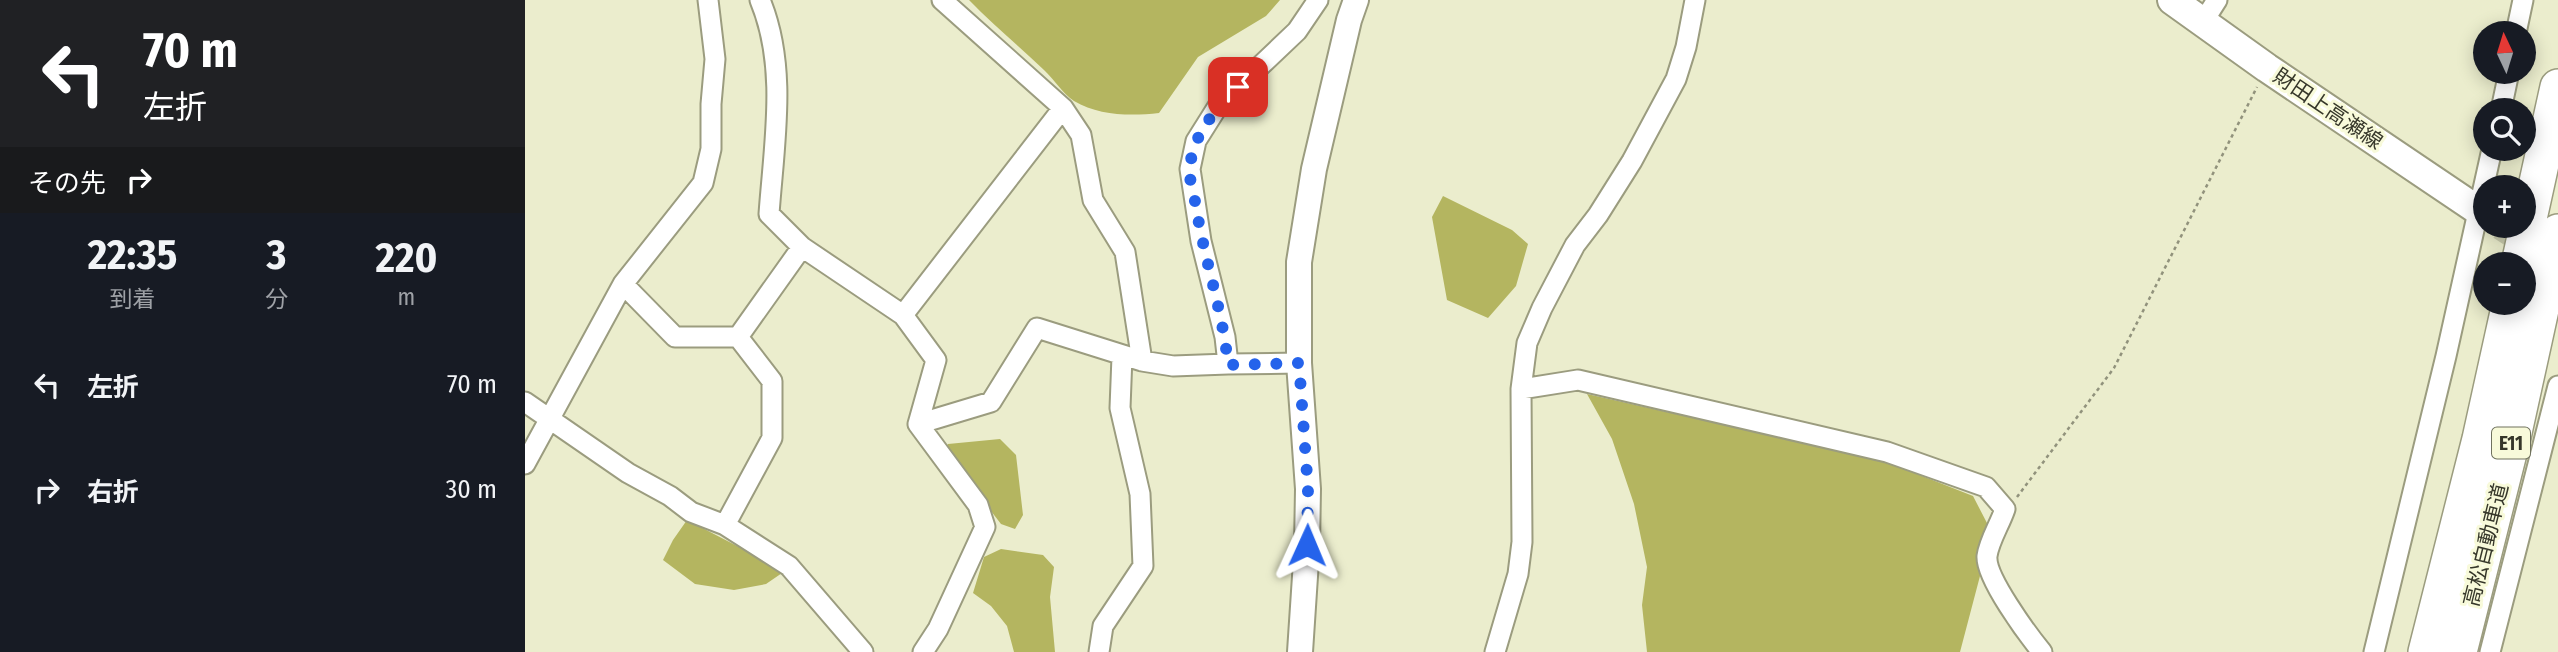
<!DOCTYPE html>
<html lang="ja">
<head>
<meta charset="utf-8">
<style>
  :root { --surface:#171b24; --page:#242831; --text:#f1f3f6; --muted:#9ea1a6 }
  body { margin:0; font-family:"Fira Sans Condensed","Noto Sans JP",sans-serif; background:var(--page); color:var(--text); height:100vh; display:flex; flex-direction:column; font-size:26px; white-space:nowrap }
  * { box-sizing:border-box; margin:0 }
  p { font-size:23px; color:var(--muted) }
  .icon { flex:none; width:38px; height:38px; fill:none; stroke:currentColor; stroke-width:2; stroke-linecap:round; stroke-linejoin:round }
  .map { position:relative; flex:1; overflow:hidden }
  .side { display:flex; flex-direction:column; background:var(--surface); width:525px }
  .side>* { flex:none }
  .top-card { background:#202124; color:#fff; overflow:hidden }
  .needle { width:46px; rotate:356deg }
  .tools { position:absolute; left:1948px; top:21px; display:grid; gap:14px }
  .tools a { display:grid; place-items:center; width:63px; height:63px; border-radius:50%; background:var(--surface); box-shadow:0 4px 18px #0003; font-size:35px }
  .pin { position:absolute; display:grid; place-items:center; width:60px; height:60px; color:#fff; margin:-30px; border-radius:14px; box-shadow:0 4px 10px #0006 }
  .me { position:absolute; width:77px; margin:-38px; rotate:1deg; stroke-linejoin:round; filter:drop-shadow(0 0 5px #0008) }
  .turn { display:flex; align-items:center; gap:24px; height:147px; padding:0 28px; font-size:32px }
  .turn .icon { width:91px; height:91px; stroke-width:2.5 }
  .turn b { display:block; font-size:49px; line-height:60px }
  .then { display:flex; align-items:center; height:66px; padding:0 28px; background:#0003; gap:14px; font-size:26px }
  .eta { display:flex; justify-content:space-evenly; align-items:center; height:119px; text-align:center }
  .eta b { font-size:42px; font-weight:700; line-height:49px }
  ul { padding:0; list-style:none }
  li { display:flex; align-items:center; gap:21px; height:105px; padding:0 28px }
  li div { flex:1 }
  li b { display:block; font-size:26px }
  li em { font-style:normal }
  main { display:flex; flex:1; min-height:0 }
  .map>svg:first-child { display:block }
</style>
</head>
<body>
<main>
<section class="side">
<div class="top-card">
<div class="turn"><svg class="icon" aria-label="left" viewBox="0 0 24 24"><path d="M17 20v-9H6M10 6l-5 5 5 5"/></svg><div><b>70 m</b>左折</div></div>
<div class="then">その先<svg class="icon" aria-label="right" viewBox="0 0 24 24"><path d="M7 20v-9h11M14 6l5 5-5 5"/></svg></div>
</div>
<div class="eta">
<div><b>22:35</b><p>到着</p></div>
<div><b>3</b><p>分</p></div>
<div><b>220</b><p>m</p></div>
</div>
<ul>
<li><svg class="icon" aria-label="left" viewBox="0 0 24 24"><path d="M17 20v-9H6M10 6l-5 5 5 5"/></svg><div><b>左折</b></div><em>70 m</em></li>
<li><svg class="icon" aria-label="right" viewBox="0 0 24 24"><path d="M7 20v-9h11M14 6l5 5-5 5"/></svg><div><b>右折</b></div><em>30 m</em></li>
</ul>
</section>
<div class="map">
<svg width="2033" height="652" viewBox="0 0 2033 652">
  <rect width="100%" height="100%" fill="#ebedcd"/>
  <path fill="#b4b560" d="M444,0H755L741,16L673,57L634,113C606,116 574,116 549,101C538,94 529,79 519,70C494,46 468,25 444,0Z
    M918,196L987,230L1003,244L991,286L963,318L922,300L907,217Z
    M1062,394L1359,461L1448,496L1463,525L1454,553L1455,576L1435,652H1122L1117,605L1122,567L1109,504L1087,439Z
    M475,439L491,455L498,515L490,529L476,524L419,450L423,444Z
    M162,520L260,571L241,584L209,590L170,584L138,560L148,540Z
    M476,549L518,555L529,567L525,597L530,652H489L482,626L466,606L448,593L459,557Z"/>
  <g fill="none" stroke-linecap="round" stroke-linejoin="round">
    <path stroke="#c7c9ac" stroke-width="28" stroke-dasharray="28 14" stroke-linecap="butt" d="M1976,226L2016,252"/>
    <defs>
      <path id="minor" d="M235,0C263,67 249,143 244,214L277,247L378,315L411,360L393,424L453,505L460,527L413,629L398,652
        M417,0L538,108L556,135L568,200L600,252L617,361
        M1678,22L1692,0
        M1991,33L1998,0
        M1976,110L1984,72
        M98,284L150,337H213L277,247
        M378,315L538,108
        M703,364L774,363
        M996,389L1053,380L1362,452L1461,487L1480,509C1475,524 1464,541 1462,556C1460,577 1503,635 1517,652
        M0,402L103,473L145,496L166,512L200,525L264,566L338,652
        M393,424L466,402L512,328L617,361L648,366L703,364L700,337L676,241L665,169L671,141L693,106L772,31L793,0
        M0,464L98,284L178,183L186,149V104L190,59L183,0
        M200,525L247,438V381L213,337
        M574,652L578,626L618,566L615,494L595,408L597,356
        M970,652L993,574L997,542L996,389L1002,343L1017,308L1050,245L1073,215L1107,161L1151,79L1161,47L1170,0
        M1849,652L1921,356L1967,149
        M1965,652L2033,386"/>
      <path id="tertiary" d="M775,652L782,546L783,489L774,363V262L789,169L824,20L831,0"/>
      <path id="secondary" d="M1647,0L1742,68L1960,215"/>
      <path id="motorway" d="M1994,264L2033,87
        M1901,652L1955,439L1985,303
        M1934,652L1988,437L2033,232"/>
    </defs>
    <use href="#minor" stroke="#9b9c7f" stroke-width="23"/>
    <use href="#tertiary" stroke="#9b9c7f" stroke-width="28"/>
    <use href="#secondary" stroke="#9b9c7f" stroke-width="32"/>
    <use href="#motorway" stroke="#9b9c7f" stroke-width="38"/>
    <path stroke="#91927c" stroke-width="2.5" stroke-dasharray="3.5 3.5" stroke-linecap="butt" d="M1492,497L1589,368L1732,87"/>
    <use href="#minor" stroke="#fff" stroke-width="19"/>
    <use href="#tertiary" stroke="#fff" stroke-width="24"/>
    <use href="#secondary" stroke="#fff" stroke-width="28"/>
    <use href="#motorway" stroke="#fff" stroke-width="35"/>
  </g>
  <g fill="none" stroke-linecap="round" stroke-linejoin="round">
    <path stroke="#2563eb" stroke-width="12" stroke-dasharray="0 21.6" d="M713,87C691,108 666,137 665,169C664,181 669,195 671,206C679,259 698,311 703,365L774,363L783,489L782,545"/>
  </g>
  <g text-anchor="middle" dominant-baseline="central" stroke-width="6" stroke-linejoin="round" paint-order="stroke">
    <rect fill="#f8fada" stroke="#70725f" stroke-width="2" x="1967" y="427.5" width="38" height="31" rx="5"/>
    <g font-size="19" font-weight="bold" fill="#36372a">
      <text x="1986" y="443">E11</text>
    </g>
    <g font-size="21" fill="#36372a" stroke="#f8fada">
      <text transform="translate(1803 109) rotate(34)">財田上高瀬線</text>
      <text transform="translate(1961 545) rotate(-76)">高松自動車道</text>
    </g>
  </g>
</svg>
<div class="tools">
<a><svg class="needle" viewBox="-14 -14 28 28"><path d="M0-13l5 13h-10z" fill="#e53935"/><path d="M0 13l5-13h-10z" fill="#9ea1a6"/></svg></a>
<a><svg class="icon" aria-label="search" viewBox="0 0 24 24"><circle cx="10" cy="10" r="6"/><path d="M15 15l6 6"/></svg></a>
<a>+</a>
<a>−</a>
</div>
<div class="pin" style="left:713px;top:87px;background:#d93025"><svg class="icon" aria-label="arrive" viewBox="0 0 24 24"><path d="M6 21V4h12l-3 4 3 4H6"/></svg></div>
<svg class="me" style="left:782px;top:545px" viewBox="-20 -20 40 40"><path d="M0-17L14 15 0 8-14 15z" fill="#2563eb" stroke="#fff" stroke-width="4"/></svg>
</div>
</main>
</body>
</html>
